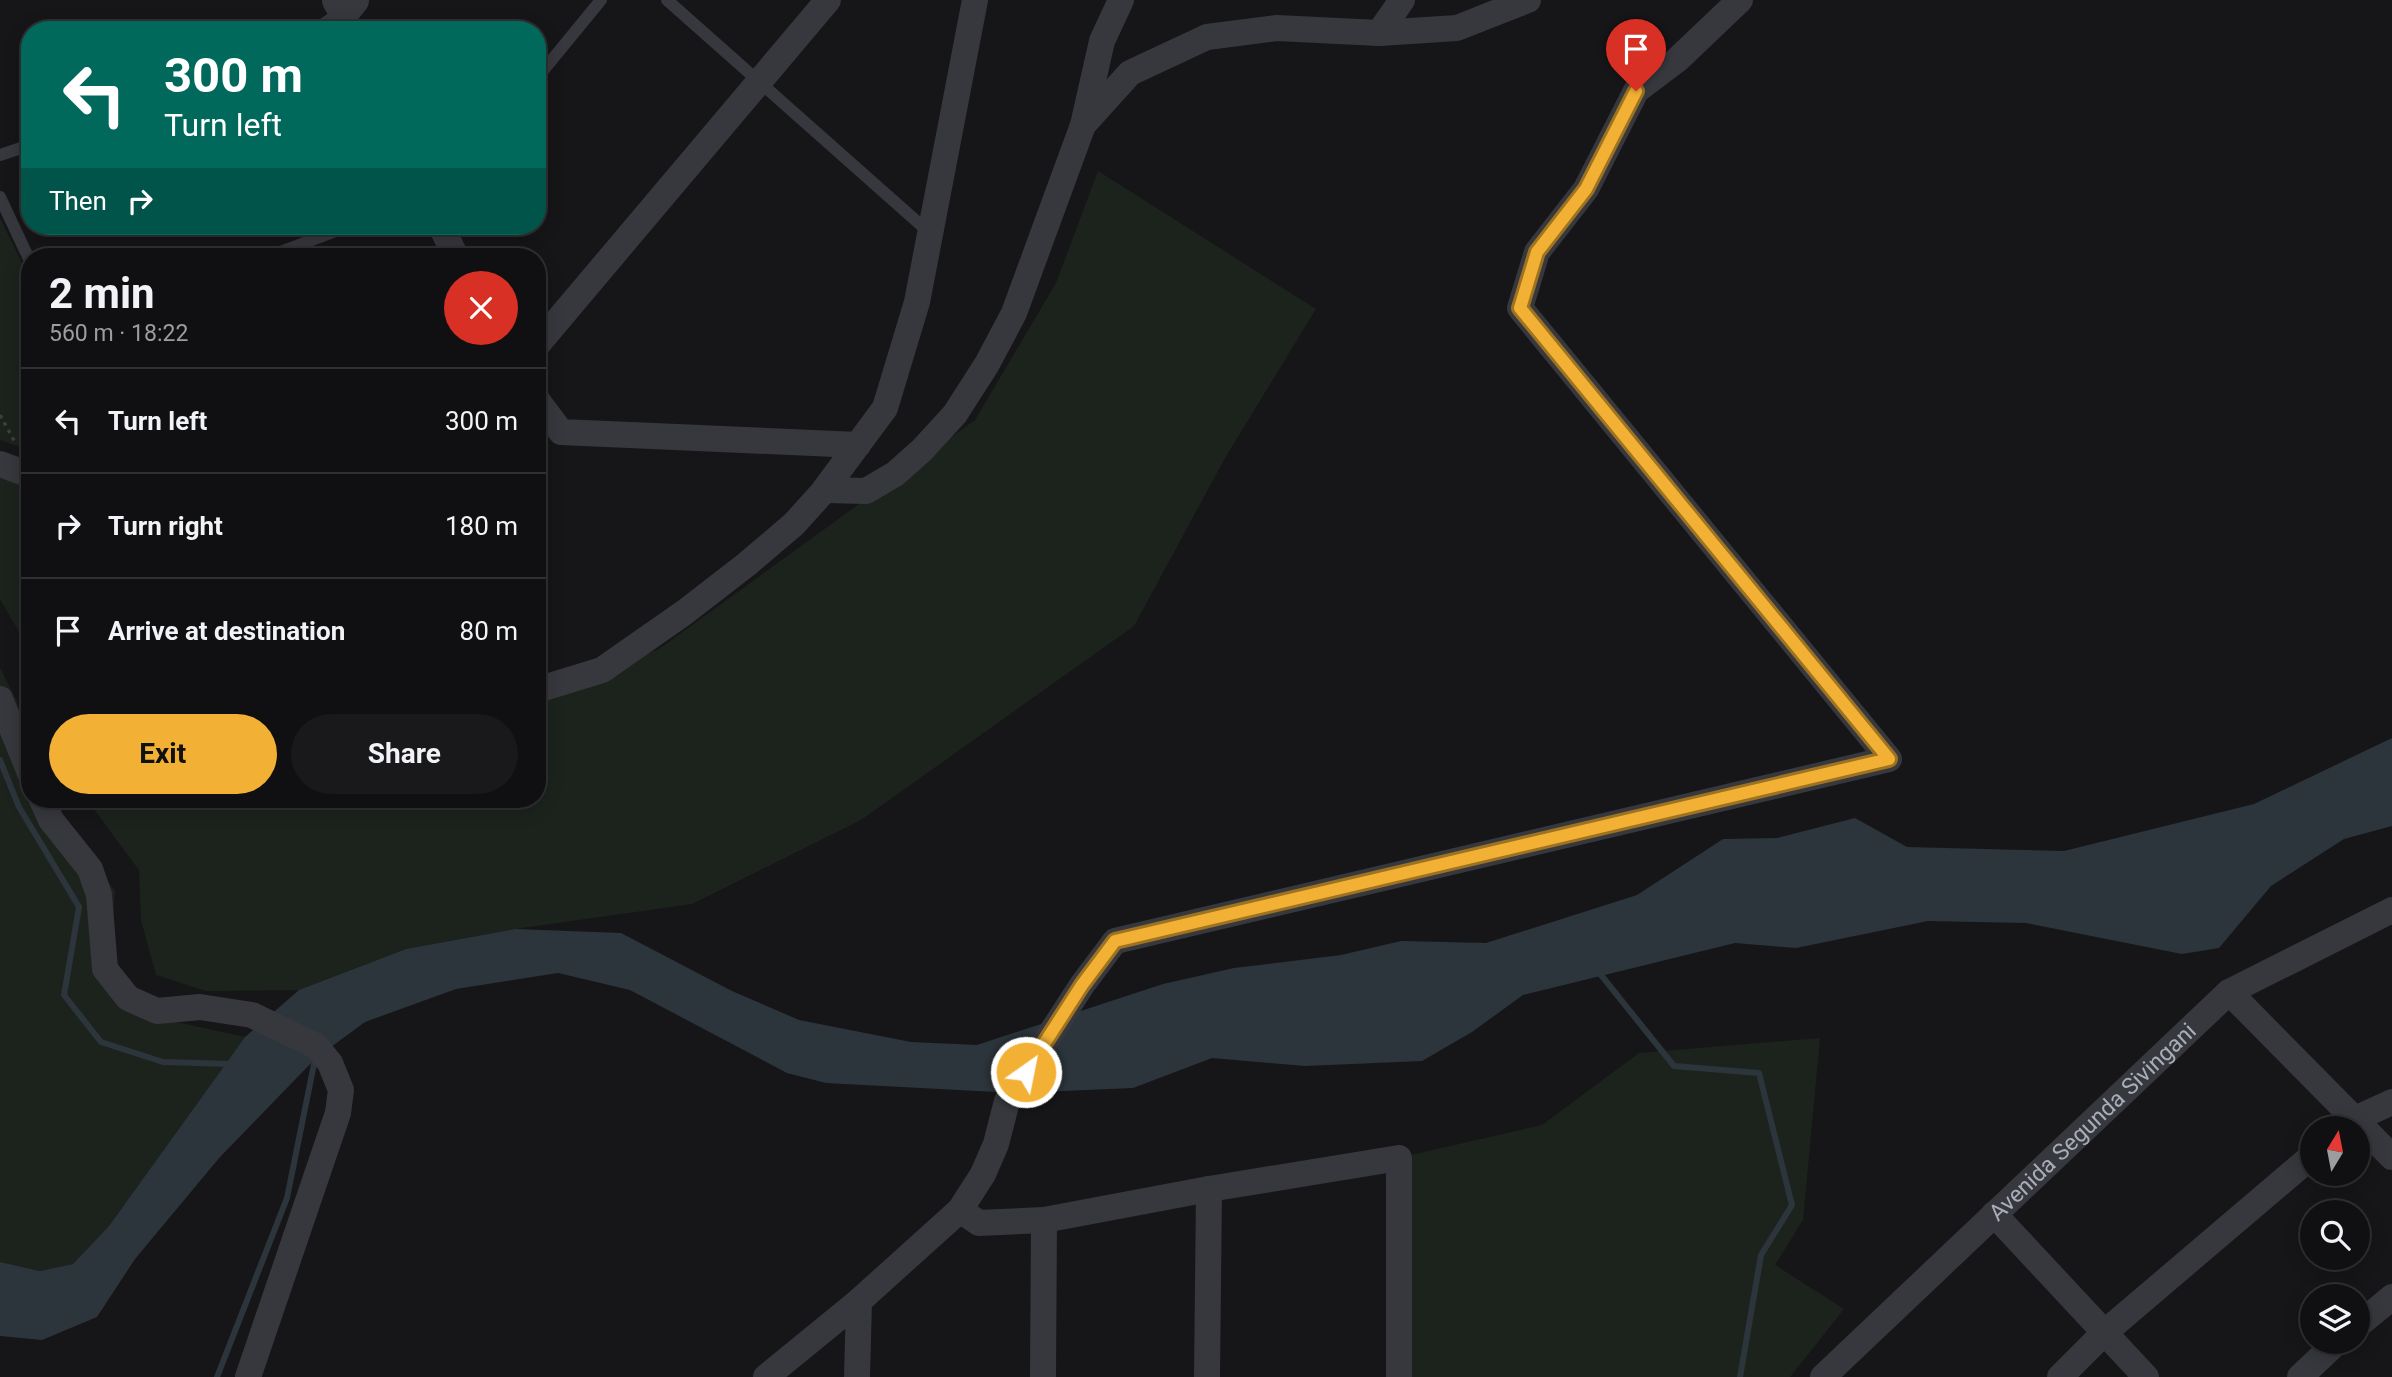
<!DOCTYPE html>
<html lang="en">
<head>
<meta charset="utf-8">
<style>
  :root { --surface:#101012; --page:#19191b; --text:#f1f3f6; --muted:#9c9d9f; --line:#303032; --accent:#f2b134 }
  body { margin:0; font-family:Roboto,sans-serif; background:var(--page); color:var(--text); height:100vh; display:flex; flex-direction:column; font-size:26px; white-space:nowrap }
  * { box-sizing:border-box; margin:0 }
  p { font-size:23px; color:var(--muted) }
  .icon { flex:none; width:38px; height:38px; fill:none; stroke:currentColor; stroke-width:2; stroke-linecap:round; stroke-linejoin:round }
  .map { position:relative; flex:1; overflow:hidden }
  .panel { position:absolute; left:21px; top:248px; width:525px; height:560px; display:flex; flex-direction:column; background:var(--surface); border-radius:28px; box-shadow:0 4px 18px #0003,0 0 0 2px var(--line) }
  .panel>* { flex:none }
  .hud { position:absolute; left:21px; top:21px; width:525px; height:214px; border-radius:28px; box-shadow:0 4px 18px #0003,0 0 0 2px var(--line); background:#00695c; color:#fff; overflow:hidden }
  .needle { width:46px; rotate:10deg }
  .controls { position:absolute; left:2300px; top:1116px; display:grid; gap:14px }
  .controls a { display:grid; place-items:center; width:70px; height:70px; border-radius:50%; background:var(--surface); box-shadow:0 4px 18px #0003,0 0 0 2px var(--line); font-size:35px }
  .pin { position:absolute; display:grid; place-items:center; width:60px; height:60px; color:#fff; margin:-72px -30px; border-radius:50% 50% 50% 0; rotate:-45deg; box-shadow:0 0 7px #0007 }
  .pin .icon { rotate:45deg }
  .me { position:absolute; width:77px; margin:-38px; rotate:33deg; stroke-linejoin:round; filter:drop-shadow(0 0 5px #0008) }
  .turn { display:flex; align-items:center; gap:24px; height:147px; padding:0 28px; font-size:32px }
  .turn .icon { width:91px; height:91px; stroke-width:2.5 }
  .turn b { display:block; font-size:49px; line-height:60px }
  .then { display:flex; align-items:center; height:66px; padding:0 28px; background:#0003; gap:14px; font-size:26px }
  .round { display:grid; place-items:center; flex:none; width:74px; height:74px; border-radius:37px; background:var(--page) }
  .overview { display:flex; align-items:center; justify-content:space-between; height:119px; padding:0 28px }
  h1 { font-size:42px; font-weight:700; line-height:52px }
  .cta { display:flex; gap:14px; margin-top:auto; padding:14px 28px }
  .cta a { flex:1; height:80px; border-radius:42px; background:var(--accent); color:#111; font-size:28px; font-weight:700; line-height:80px; text-align:center }
  .cta a+a { background:var(--page); color:var(--text) }
  ul { padding:0; list-style:none }
  li { display:flex; align-items:center; gap:21px; height:105px; padding:0 28px; border-top:2px solid var(--line) }
  li div { flex:1 }
  li b { display:block; font-size:26px }
  li em { font-style:normal }
  .map>svg:first-child { display:block }
</style>
</head>
<body>
<div class="map">
<svg width="2392" height="1377" viewBox="0 0 2392 1377">
  <rect width="100%" height="100%" fill="#161618"/>
  <path fill="#1c231d" d="M1098,171L1316,309L1225,458L1134,626L861,820L692,904L515,929L406,949L299,990L206,991L156,975L141,920L139,870L87,800H537V696L659,649L975,420L1056,283Z
    M0,218L30,279V450L0,440Z
    M0,475L30,485V651L0,599Z
    M0,668L17,701L30,752V800H45L115,891L110,960L149,1016L245,1037L109,1226L73,1264L40,1271L0,1262Z
    M1820,1038L1803,1220L1775,1265L1844,1309L1790,1377H1409L1402,1157L1542,1125L1639,1053Z"/>
  <path fill="#2c353c" d="M2392,738V826L2344,839L2271,886L2219,948L2182,954L2026,923L1928,921L1796,948L1735,943L1523,995L1472,1032L1422,1061L1305,1066L1212,1058L1133,1088L1015,1093L826,1083L787,1073L630,990L558,973L456,989L365,1022L316,1058L220,1157L135,1259L97,1317L42,1340L0,1336V1262L40,1271L73,1264L109,1226L245,1037L299,990L406,949L515,929L621,933L732,991L799,1020L911,1042L977,1045L1163,984L1234,968L1341,955L1401,941L1486,943L1637,895L1723,839L1777,838L1855,818L1907,847L2064,851L2254,804Z"/>
  <g fill="none" stroke-linecap="round" stroke-linejoin="round">
    <path stroke="#2c353c" stroke-width="6" d="M0,760L19,807L79,907L64,995L101,1042L163,1062L231,1064
      M1597,970L1674,1066L1759,1073L1792,1205L1761,1255L1740,1377
      M217,1377L287,1198L315,1059"/>
    <path stroke="#3d3f44" stroke-width="3.5" stroke-dasharray="3.5 5" stroke-linecap="butt" d="M0,415L16,444"/>
    <path stroke="#37383d" stroke-width="12" d="M667,0L931,234
      M314,30L343,11
      M537,78L601,0
      M0,155L30,145
      M0,197L30,261
      M267,257L349,226"/>
    <g stroke="#37383d" stroke-width="26">
      <path d="M1379,33L1402,0"/>
      <path d="M1083,125L1102,41L1121,0"/>
      <path d="M441,226L456,257"/>
      <path d="M537,345L828,0"/>
      <path d="M537,400L561,432L858,445"/>
      <path d="M0,464L30,475"/>
      <path d="M825,490L866,491L895,474L922,450L955,414L987,364L1014,313L1083,125L1130,73L1207,37L1277,28L1379,33L1457,28L1528,0"/>
      <path d="M537,690L602,670L685,612L747,564L794,524L822,493L885,408L917,302L975,0"/>
      <path d="M0,699L30,773"/>
      <path d="M42,800L51,820L90,869L99,895L105,969L128,998L157,1011L200,1007L252,1015L316,1046L330,1063L341,1090L338,1113L248,1377"/>
      <path d="M2229,992L2392,1157"/>
      <path d="M2343,1129L2355,1119L2392,1102"/>
      <path d="M960,1210L979,1223L1044,1220L1209,1189L1399,1158V1377"/>
      <path d="M1994,1214L2146,1377"/>
      <path d="M2357,1326L2392,1297"/>
      <path d="M766,1377L859,1301L960,1210L983,1174L996,1144L1007,1101L1082,985L1115,941L1889,759L1520,308L1537,252L1586,189L1636,91L1677,60L1740,0"/>
      <path d="M857,1377L859,1301"/>
      <path d="M1043,1377L1044,1220"/>
      <path d="M1207,1377L1209,1189"/>
      <path id="s1" d="M1823,1377L2229,992L2392,910"/>
      <path d="M2060,1377L2104,1333L2312,1156"/>
      <path d="M2300,1377L2337,1342"/>
    </g>
    <path stroke="#37383d" stroke-width="32" d="M338,0L344,11L353,0"/>
  </g>
  <g fill="none" stroke-linecap="round" stroke-linejoin="round">
    <defs>
      <path id="route" d="M1026,1072L1082,985L1115,941L1889,759L1520,308L1537,252L1586,189L1636,91"/>
    </defs>
    <use href="#route" stroke="#9d7322" stroke-width="18"/>
    <use href="#route" stroke="#f2b134" stroke-width="12"/>
  </g>
  <g text-anchor="middle" dominant-baseline="central" stroke-width="7" stroke-linejoin="round" paint-order="stroke">
    <g font-size="23" fill="#a8adb8" stroke="#111113">
      <text stroke="none"><textPath href="#s1" startOffset="371">Avenida Segunda Sivingani</textPath></text>
    </g>
  </g>
</svg>
<div class="controls">
<a><svg class="needle" viewBox="-14 -14 28 28"><path d="M0-13l5 13h-10z" fill="#e53935"/><path d="M0 13l5-13h-10z" fill="#9c9d9f"/></svg></a>
<a><svg class="icon" aria-label="search" viewBox="0 0 24 24"><circle cx="10" cy="10" r="6"/><path d="M15 15l6 6"/></svg></a>
<a><svg class="icon" aria-label="layers" viewBox="0 0 24 24"><path d="M12 4l9 5-9 5-9-5zM3 14l9 5 9-5"/></svg></a>
</div>
<div class="pin" style="left:1636px;top:91px;background:#d93025"><svg class="icon" aria-label="arrive" viewBox="0 0 24 24"><path d="M6 21V4h12l-3 4 3 4H6"/></svg></div>
<svg class="me" style="left:1026px;top:1072px" viewBox="-20 -20 40 40"><circle r="17" fill="#f2b134" stroke="#fff" stroke-width="3"/><path d="M0-11L8 9 0 5-8 9z" fill="#fff"/></svg>
<div class="hud">
<div class="turn"><svg class="icon" aria-label="left" viewBox="0 0 24 24"><path d="M17 20v-9H6M10 6l-5 5 5 5"/></svg><div><b>300 m</b>Turn left</div></div>
<div class="then">Then<svg class="icon" aria-label="right" viewBox="0 0 24 24"><path d="M7 20v-9h11M14 6l5 5-5 5"/></svg></div>
</div>
<section class="panel">
<div class="overview"><div><h1>2 min</h1><p>560 m · 18:22</p></div><a class="round" style="background:#d93025;color:#fff"><svg class="icon" aria-label="close" viewBox="0 0 24 24"><path d="M6 6l12 12M18 6L6 18"/></svg></a></div>
<ul>
<li><svg class="icon" aria-label="left" viewBox="0 0 24 24"><path d="M17 20v-9H6M10 6l-5 5 5 5"/></svg><div><b>Turn left</b></div><em>300 m</em></li>
<li><svg class="icon" aria-label="right" viewBox="0 0 24 24"><path d="M7 20v-9h11M14 6l5 5-5 5"/></svg><div><b>Turn right</b></div><em>180 m</em></li>
<li><svg class="icon" aria-label="arrive" viewBox="0 0 24 24"><path d="M6 21V4h12l-3 4 3 4H6"/></svg><div><b>Arrive at destination</b></div><em>80 m</em></li>
</ul>
<div class="cta"><a>Exit</a><a>Share</a></div>
</section>
</div>
</body>
</html>
